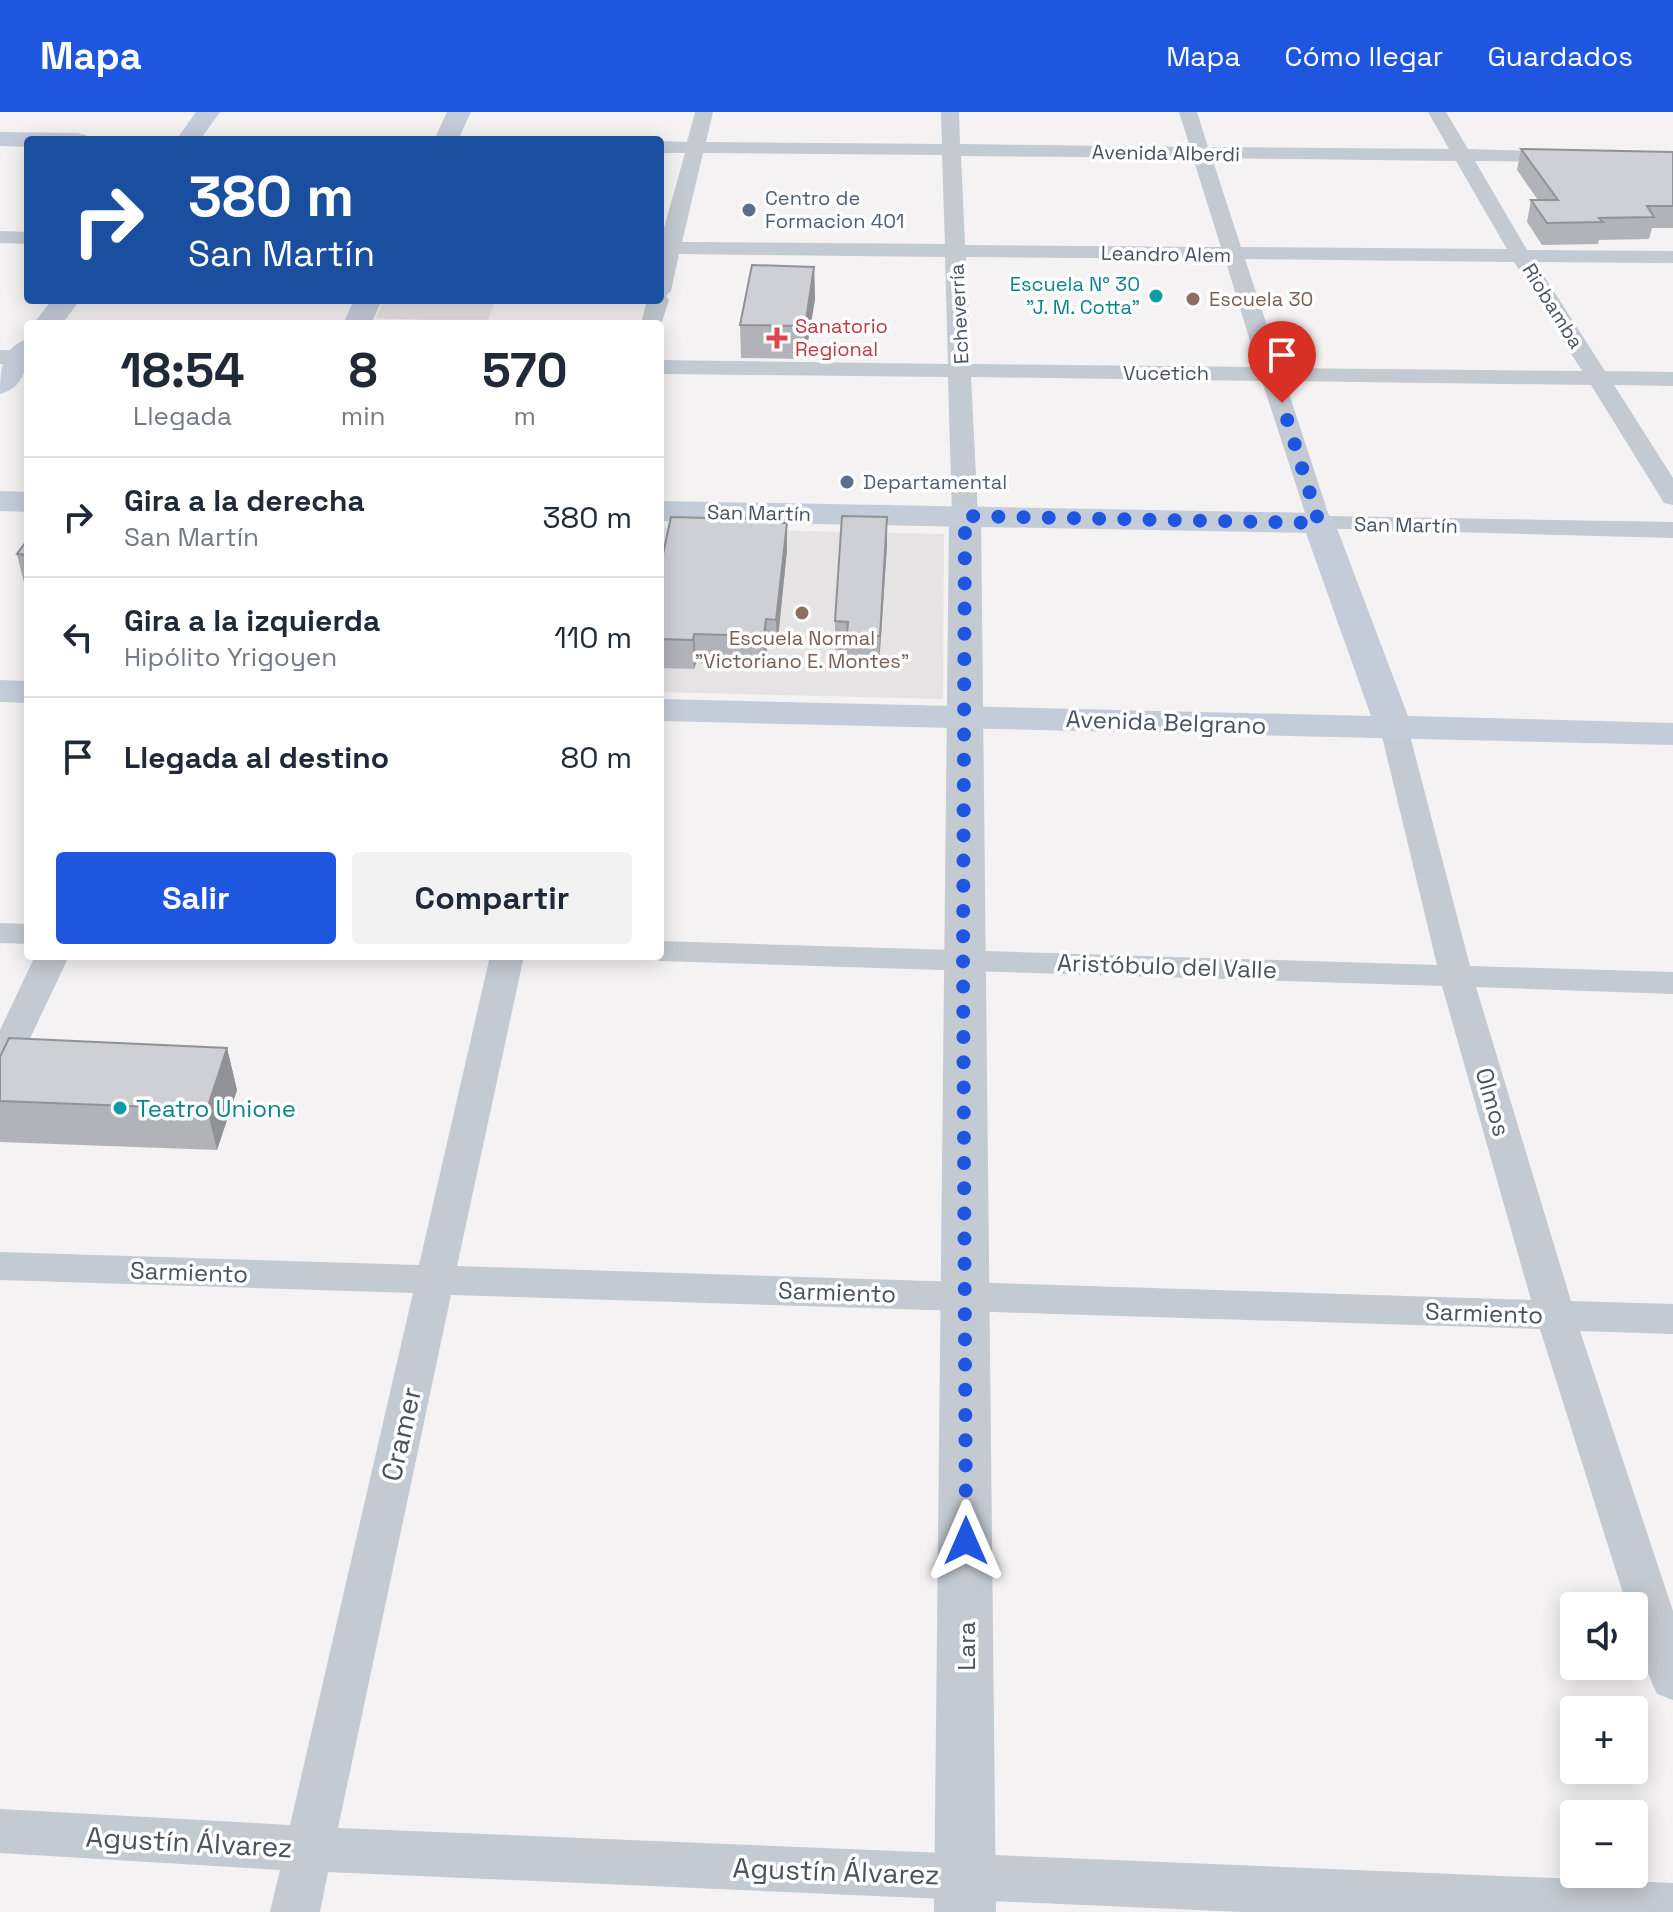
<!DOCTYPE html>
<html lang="es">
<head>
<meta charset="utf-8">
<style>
  :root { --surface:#fff; --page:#f2f2f3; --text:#1f2937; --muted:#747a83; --line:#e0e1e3; --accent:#1f56e0 }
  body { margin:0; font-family:"Space Grotesk",sans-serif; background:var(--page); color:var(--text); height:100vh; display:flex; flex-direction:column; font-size:30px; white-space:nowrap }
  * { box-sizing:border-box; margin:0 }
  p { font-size:26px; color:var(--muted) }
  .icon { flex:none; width:44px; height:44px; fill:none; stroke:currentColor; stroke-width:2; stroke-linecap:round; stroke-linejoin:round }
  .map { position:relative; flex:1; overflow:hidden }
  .side { position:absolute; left:24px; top:208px; width:640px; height:640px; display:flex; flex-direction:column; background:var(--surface); border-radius:8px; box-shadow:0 4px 20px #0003 }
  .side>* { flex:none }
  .top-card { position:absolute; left:24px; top:24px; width:640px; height:168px; border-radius:8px; box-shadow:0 4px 20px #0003; background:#1a4fa0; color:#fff; overflow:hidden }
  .buttons { position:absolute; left:1560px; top:1480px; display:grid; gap:16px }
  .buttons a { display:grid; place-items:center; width:88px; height:88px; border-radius:8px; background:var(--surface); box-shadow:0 4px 20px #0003; font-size:40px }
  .pin { position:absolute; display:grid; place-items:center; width:68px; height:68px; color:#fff; margin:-82px -34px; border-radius:50% 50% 50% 0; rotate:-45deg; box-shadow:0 0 8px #0007 }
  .pin .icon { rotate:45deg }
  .me { position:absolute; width:88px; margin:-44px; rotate:0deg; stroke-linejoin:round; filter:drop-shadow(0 0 6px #0008) }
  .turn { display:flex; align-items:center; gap:28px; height:168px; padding:0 32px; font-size:36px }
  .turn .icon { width:104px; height:104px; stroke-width:2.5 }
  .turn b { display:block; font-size:56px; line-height:68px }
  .eta { display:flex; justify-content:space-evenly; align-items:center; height:136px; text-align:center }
  .eta b { font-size:48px; font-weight:800; line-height:56px }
  .action { display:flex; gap:16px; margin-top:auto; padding:16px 32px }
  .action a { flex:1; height:92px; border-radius:8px; background:var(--accent); color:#fff; font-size:32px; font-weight:800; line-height:92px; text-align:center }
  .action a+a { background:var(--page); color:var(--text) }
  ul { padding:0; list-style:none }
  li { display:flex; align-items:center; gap:24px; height:120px; padding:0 32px; border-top:2px solid var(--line) }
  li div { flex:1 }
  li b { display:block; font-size:30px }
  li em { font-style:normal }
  header { display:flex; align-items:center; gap:48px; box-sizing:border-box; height:112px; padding:0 40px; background:var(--accent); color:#fff }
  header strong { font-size:38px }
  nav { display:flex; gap:44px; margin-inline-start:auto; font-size:28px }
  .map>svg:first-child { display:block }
</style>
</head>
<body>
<header>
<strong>Mapa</strong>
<nav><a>Mapa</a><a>Cómo llegar</a><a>Guardados</a></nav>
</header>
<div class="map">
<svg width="1673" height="1800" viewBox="0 0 1673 1800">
  <rect width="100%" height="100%" fill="#f4f2f2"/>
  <path fill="#e5e3e4" d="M384,188H496L487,210L376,206Z
    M660,416L944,422L943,587L660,580Z"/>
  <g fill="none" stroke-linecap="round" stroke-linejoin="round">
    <path fill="#c3cad2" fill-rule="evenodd" d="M695,0H713L706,30L942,32L941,0H959L960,32L1190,35L1179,0H1197L1208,35L1449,37L1428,0H1446L1468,37L1575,40L1577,44L1568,50L1475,49L1527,138L1673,139V151L1535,150L1605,259L1673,260V274L1614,273L1673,366V393L1664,391L1661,386L1591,273L1285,269L1329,404L1673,410V426L1310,416L1262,269L971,265L978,404L974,409H956L952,404L948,265L660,262V248L948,252L945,145L679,142L671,179L666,184L669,188L660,216V212H641L647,188H660V130L685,41H660V29L687,30ZM703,41L942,43L945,132L682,130ZM961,44L1193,46L1221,135L965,133ZM1212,46L1456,49L1507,137L1241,135ZM966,145L1225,147L1258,255L971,252ZM1245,147L1514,150L1582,259L1281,256Z
      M0,119L28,120V132L0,131Z
      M0,238L28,239V253L0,252Z
      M1394,607L1404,610L1408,616L1470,854L1673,860V882L1476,875L1571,1189L1673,1192V1222L1580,1219L1673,1499V1588L1657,1582C1644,1554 1634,1525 1634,1494H1627L1540,1217L451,1183L338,1716L1673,1771V1800H1243L328,1760L320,1800H270L280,1758L0,1741V1697L290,1713L413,1181L0,1168V1140L419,1153L490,844H524L457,1154L1531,1188L1442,874L660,849L647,844H660V829L1437,853L1380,616L1384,610Z
      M0,811L28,812V832L0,831Z
      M35,844H69L17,954L12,962L0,966V918Z"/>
    <path fill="#c3cad2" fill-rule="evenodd" d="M965,395L976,397L981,404L996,1800H934L949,404L954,397Z"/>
    <path fill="#c5ccd9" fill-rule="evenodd" d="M196,0H220L200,28H176Z
      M447,0H471L458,28H434Z
      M0,20L78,21L86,23L90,28H28V35L0,34Z
      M52,188H80L62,212H33Z
      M354,188H382L371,212H343Z
      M28,227C28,250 27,275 0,282C0,259 2,234 28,227Z
      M0,379L28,380V400L0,399Z
      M660,389L1319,401L1331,404L1335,411L1408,604L1673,611V633L660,609V587L1371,604L1306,421L660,409Z
      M0,568L28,569V591L0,590Z"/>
  </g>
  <path fill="#b2b3b8" d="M1521,37L1673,40V116H1652L1649,127L1599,128L1598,132L1542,133L1527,110L1531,88H1538L1517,58Z
    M814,155L815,187L805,247L741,246L740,213Z
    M781,404V411H787V438L777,536H767L764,553L696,551L694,557L660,556V456L746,407Z
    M887,405V433L879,553L847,552V538H835V509Z
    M28,427V479H26L17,442Z
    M227,936L237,978L217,1038L0,1030V945Z"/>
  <path fill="#919296" d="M814,155L815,187L805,247V214Z
    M887,405V433L879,553L880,524Z
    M787,411V438L777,536L776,508Z
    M766,507L767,536L764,553V524Z
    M694,522L696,551L694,557L693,528Z
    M227,936L237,978L217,1038L207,997Z"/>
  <path fill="#cfd0d6" stroke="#919296" stroke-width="2" d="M1521,37L1673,40V94H1647L1654,105L1599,106L1603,110L1547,111L1531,88H1558Z
    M752,153L814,155L805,214L740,213Z
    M747,403L781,404L780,411H787L776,508L766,507L764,524L694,522L693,528L660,527V456L671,405L746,407Z
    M842,404L887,405L880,524L847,523L848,510L835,509Z
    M28,427V443L17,442Z
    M9,926L227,936L207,997L0,989V945Z"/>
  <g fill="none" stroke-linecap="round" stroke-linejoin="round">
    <path stroke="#1f56e0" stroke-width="14" stroke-dasharray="0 25.2" d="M966,1429L963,846L965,404L1319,411L1282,291"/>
  </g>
  <g fill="#5c6f8a" stroke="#fff" stroke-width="3">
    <circle cx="749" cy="98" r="8"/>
    <circle cx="847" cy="370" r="8"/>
  </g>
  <g fill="#0f9aa8" stroke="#fff" stroke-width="3">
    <circle cx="1156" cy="184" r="8"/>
    <circle cx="120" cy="996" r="8"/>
  </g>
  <g fill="#8d6e63" stroke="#fff" stroke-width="3">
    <circle cx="1193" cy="187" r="8"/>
    <circle cx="802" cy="501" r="8"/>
  </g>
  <path fill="#e0444e" stroke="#fff" stroke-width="3" d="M773 214h8v8h8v8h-8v8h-8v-8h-8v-8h8z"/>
  <g text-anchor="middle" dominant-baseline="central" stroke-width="7" stroke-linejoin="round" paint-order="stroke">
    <g font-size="20" fill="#4a525f" stroke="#fff">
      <text transform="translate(1166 41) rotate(1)">Avenida Alberdi</text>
      <text transform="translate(1166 142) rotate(1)">Leandro Alem</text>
      <text transform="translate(1553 194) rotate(58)">Riobamba</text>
      <text transform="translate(959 202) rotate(-93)">Echeverría</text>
      <text x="1166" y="261">Vucetich</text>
      <text transform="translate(759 401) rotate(1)">San Martín</text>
      <text transform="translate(1406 413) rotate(1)">San Martín</text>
    </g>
    <g font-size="20" fill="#4e5e75" stroke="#fff" text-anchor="start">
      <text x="765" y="86">Centro de<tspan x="765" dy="23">Formacion 401</tspan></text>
      <text x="863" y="370">Departamental</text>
    </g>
    <g font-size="20" fill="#0d838f" stroke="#fff" text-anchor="end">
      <text x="1140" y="172">Escuela N° 30<tspan x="1140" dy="23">"J. M. Cotta"</tspan></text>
    </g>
    <g font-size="20" fill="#785e54" stroke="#fff" text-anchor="start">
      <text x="1209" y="187">Escuela 30</text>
      <text x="802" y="526" text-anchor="middle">Escuela Normal<tspan x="802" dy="23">"Victoriano E. Montes"</tspan></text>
    </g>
    <g font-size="20" fill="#be3a42" stroke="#fff" text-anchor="start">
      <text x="795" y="214">Sanatorio<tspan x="795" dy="23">Regional</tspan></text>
    </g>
    <g font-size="24" fill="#4a525f" stroke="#fff">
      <text transform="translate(1166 610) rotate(2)">Avenida Belgrano</text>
      <text transform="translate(1167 854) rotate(2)">Aristóbulo del Valle</text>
      <text transform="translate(1493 990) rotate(74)">Olmos</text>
      <text transform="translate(189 1160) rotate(2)">Sarmiento</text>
      <text transform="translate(837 1180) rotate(2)">Sarmiento</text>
      <text transform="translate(1484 1201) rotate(2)">Sarmiento</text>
      <text transform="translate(966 1534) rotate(-90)">Lara</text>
    </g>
    <g font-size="24" fill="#0d838f" stroke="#fff" text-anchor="start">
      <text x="136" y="996">Teatro Unione</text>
    </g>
    <g font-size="28" fill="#4a525f" stroke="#fff">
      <text transform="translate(401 1322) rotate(-77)">Cramer</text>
      <text transform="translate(189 1730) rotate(3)">Agustín Álvarez</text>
      <text transform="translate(836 1759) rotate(2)">Agustín Álvarez</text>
    </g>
  </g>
</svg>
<div class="buttons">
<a><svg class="icon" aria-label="sound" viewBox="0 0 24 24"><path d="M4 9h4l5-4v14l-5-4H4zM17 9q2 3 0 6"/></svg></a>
<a>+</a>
<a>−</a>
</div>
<div class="pin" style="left:1282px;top:291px;background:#d93025"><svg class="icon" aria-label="arrive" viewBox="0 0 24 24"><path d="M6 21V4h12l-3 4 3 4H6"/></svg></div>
<svg class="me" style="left:966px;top:1429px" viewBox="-20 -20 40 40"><path d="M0-17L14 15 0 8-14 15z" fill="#1f56e0" stroke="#fff" stroke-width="4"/></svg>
<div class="top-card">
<div class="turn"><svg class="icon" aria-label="right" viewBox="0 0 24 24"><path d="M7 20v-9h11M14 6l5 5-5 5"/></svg><div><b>380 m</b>San Martín</div></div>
</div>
<section class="side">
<div class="eta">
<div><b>18:54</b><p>Llegada</p></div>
<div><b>8</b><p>min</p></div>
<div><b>570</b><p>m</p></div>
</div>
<ul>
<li><svg class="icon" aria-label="right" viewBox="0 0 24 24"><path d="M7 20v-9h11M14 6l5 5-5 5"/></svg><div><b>Gira a la derecha</b><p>San Martín</p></div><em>380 m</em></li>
<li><svg class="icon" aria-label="left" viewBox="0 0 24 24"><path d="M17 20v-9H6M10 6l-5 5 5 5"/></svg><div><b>Gira a la izquierda</b><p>Hipólito Yrigoyen</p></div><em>110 m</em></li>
<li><svg class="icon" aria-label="arrive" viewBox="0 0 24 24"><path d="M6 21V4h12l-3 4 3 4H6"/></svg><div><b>Llegada al destino</b></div><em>80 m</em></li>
</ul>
<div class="action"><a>Salir</a><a>Compartir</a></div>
</section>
</div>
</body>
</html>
